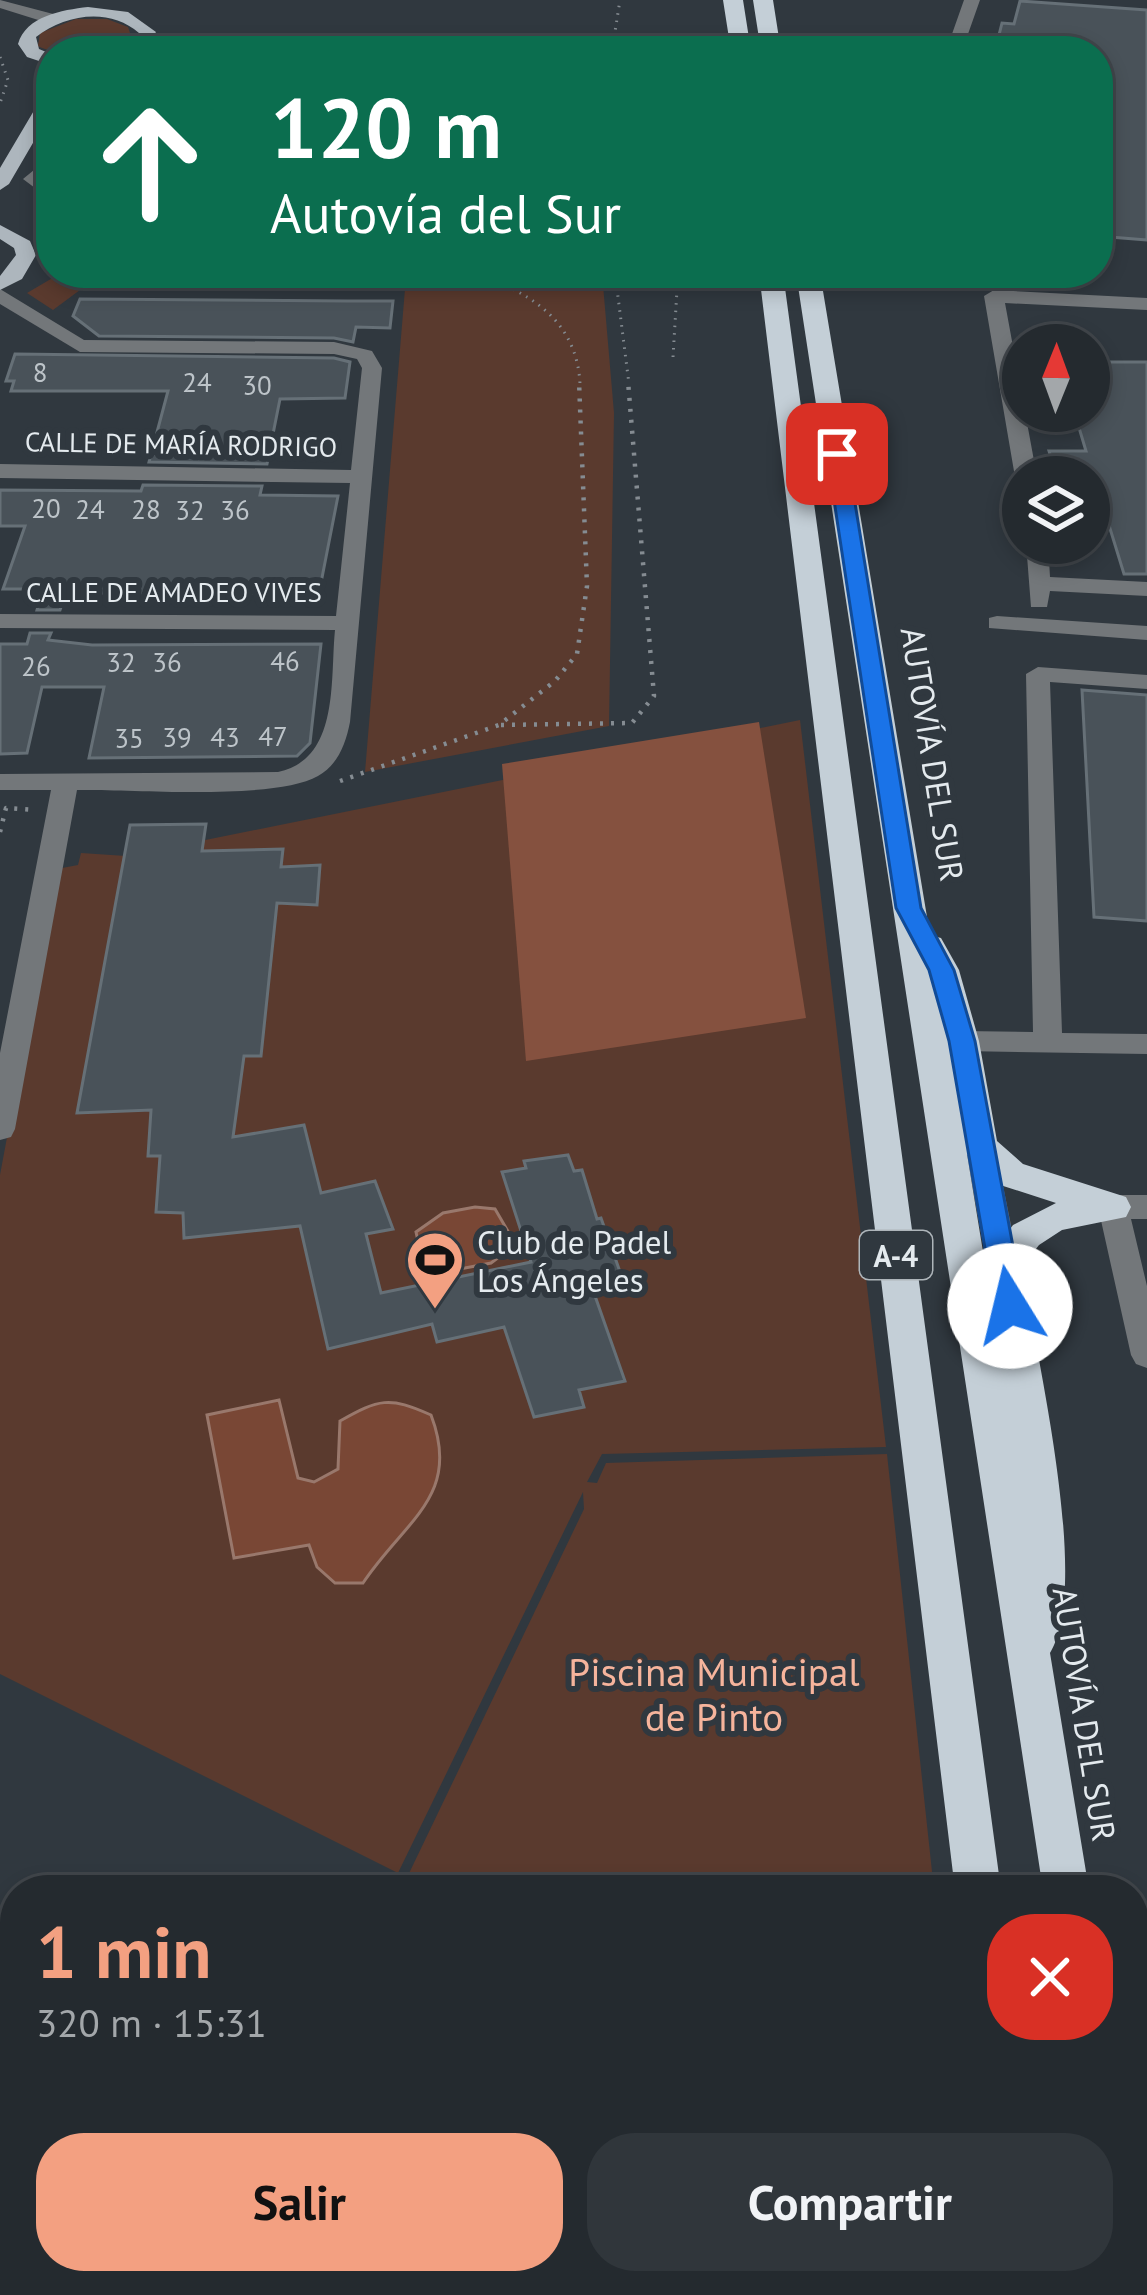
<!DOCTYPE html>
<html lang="es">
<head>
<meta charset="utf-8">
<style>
  :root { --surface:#242a2f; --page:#30363b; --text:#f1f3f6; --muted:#a3a7aa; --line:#41464b; --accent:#f3a081 }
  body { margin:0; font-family:"PT Sans",sans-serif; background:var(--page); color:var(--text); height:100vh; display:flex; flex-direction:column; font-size:45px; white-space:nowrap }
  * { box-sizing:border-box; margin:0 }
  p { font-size:39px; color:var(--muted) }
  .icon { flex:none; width:66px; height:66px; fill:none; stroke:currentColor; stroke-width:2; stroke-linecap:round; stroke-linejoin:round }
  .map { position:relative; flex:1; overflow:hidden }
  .sheet { position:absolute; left:0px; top:1875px; width:1149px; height:420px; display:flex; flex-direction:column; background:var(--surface); border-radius:48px 48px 0 0; box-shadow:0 6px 18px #0003,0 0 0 3px var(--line) }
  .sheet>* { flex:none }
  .top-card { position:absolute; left:36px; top:36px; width:1077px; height:252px; border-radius:48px; box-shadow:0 6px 18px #0003,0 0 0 3px var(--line); background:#0b6e4f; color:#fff; overflow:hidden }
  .needle { width:78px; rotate:1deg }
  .controls { position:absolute; left:1002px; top:324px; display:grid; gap:24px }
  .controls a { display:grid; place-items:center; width:108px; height:108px; border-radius:50%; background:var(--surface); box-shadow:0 6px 18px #0003,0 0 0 3px var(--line); font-size:60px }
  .pin { position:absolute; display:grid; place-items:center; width:102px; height:102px; color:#fff; margin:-51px; border-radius:24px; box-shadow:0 6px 18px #0006 }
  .me { position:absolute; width:132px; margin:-66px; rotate:351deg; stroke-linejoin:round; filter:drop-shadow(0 0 9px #0008) }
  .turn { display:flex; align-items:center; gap:42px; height:252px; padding:0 36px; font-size:54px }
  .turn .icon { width:156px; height:156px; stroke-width:2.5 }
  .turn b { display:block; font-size:84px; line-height:102px }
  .round { display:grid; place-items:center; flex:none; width:126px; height:126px; border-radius:48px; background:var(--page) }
  .head { display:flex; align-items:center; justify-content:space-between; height:204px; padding:0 36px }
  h1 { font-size:72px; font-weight:700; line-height:90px; color:var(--accent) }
  .action { display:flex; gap:24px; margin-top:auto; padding:24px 36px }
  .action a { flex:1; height:138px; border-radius:48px; background:var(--accent); color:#111; font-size:48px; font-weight:700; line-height:138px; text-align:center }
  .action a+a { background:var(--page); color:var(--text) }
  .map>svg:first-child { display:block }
</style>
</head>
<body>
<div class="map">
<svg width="1147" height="2295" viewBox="0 0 1147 2295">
  <rect width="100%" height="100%" fill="#30383f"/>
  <path fill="#5a3a2e" d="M76,19H107L128,27L132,39C116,55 53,56 38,46L40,33Z
    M61,273H602L614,413L609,726L365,772L405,289L84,287L53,310L27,293Z
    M800,720L886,1447L602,1454L587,1482L597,1483L606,1463L887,1454L934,1890H401L584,1509L583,1492L398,1873L0,1674V1175L57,869L78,865L81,853L126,856Z
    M264,2280H977L979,2295H254Z"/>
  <path fill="#85513f" d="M759,722L806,1018L526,1061L502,764Z"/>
  <path fill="#794735" stroke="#99786c" stroke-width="3" d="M475,1207L495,1209L509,1233L507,1251L491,1263L444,1272L422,1259L416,1232L443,1213Z
    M279,1400L298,1478L314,1482L338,1469L340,1421C379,1399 389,1396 431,1415C462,1496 405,1520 363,1583H335L317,1567L309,1545L234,1558L207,1415Z"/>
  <path fill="#495259" stroke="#667077" stroke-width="3" d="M1020,1L1147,10V240L1098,236V51H995L1002,23L1014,24Z
    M80,299L348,301H393L390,328L356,327L353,342L334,338L99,336L73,316Z
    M15,354L334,358L350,362L345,398L280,399L267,464L149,462L168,391H11L14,381H6Z
    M1089,362H1147V574H1124L1104,509H1089V477H1057L1049,451H1086L1074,411H1089Z
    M143,485L262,486L260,495L338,496L319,593H66L60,610H37L43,589H3L25,526H0V490L141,491Z
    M30,633H51L48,640L92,645L321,644L310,743L297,756L89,758L104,687H42L27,753L0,754V644H27Z
    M1082,690L1147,695V921L1094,917Z
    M206,824L202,851L283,849L281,867L320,865L317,905L277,903L261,1056H244L233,1137L304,1125L321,1193L375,1181L393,1229L366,1234L381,1293L531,1262L502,1172L526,1168L524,1161L568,1155L574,1171L582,1170L597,1219L601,1218L625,1286L594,1293L625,1381L579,1390L584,1407L534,1417L504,1327L437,1342L432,1324L328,1349L300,1226L184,1238L183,1213L156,1212L160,1156H148L151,1110L77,1113L130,825Z"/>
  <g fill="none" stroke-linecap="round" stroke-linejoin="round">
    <path stroke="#858c92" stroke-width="3" stroke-dasharray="1.5 6" stroke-linecap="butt" d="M597,51L614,38L620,0
      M0,57L8,80L0,103
      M471,273C527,290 577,319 580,384
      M615,273L629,384
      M673,357L678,273"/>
    <path stroke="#858c92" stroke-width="4.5" stroke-dasharray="3 8" stroke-linecap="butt" d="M501,725L632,723L654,696L628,381
      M340,781L499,725L555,681L577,654L587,586L579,381
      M0,832L6,808L35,810"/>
    <path fill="#73777a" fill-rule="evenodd" d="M0,0L57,15L59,19L51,24L0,8Z
      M964,0H980L962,51H946Z
      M144,38L192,47L194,51L138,47L136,43Z
      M51,156V171L43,179L51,185V200L23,179Z
      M0,289L84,340L334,342L372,351L382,368L350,722C346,743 338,765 318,776C274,801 133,789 77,790L15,1129L11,1137L0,1140V1053L51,790H0V774L278,772C340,759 330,680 335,630L0,628V614L336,616L350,483L0,478V464L351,470L362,368L357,359L334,354L80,352L0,304Z
      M994,290L1147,298V310L1005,303L1037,477H1023V483L1015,477L984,296Z
      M1026,543H1048L1050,577L1147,582V596L1050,591L1047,607H1031Z
      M997,616L1147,626V640L989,628V618Z
      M1038,667L1147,675V689L1050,682L1062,1033L1147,1034V1054L962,1051L948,1041L962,1031L1033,1032L1026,674Z
      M980,1135L991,1138L995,1146L1019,1265L1014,1274H992L987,1265L965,1146L969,1138Z
      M1113,1195H1147V1219H1131L1147,1286V1368L1136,1364L1131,1355L1098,1207L1102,1199Z
      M212,2280H259L253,2295H206Z"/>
    <path fill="#adb6bd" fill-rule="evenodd" d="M88,7L128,12L156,32L144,51H126L139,33C110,7 65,14 36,37L39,49L51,54V65L27,57L18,44C26,16 62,10 88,7Z
      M51,92V112L9,184L0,190V168L42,97Z
      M0,225L30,241L36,255L22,279L0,290V276L16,255L14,248L0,239Z"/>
    <path fill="#c4cfd7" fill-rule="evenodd" d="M723,0H743L751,51H731Z
      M753,0H773L781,51H761Z
      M759,273H783L1001,1890H955Z
      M796,273H820L930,935L941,938L959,970L979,1041L997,1141L1023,1164L1126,1197L1131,1207L1126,1217L1062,1230L1039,1245L1022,1267C1035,1350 1092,1585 1050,1653L1089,1890H1043ZM967,1154L997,1184L1056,1203L1013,1225L985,1264Z
      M1134,2256L1147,2261V2295H1105L1103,2280H1134Z
      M1002,2280H1054L1056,2295H1004Z"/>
  </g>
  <path fill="#1a73e8" stroke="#114b97" stroke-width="3" d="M837,448L847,454L921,908L954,970L975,1041L1024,1306L1020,1314H999L995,1306L949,1041L929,970L896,908L827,454Z"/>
  <defs>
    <symbol id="stadium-pin" viewBox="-11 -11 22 30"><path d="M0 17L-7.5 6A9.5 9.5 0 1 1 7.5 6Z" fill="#f3a081" stroke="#30383f"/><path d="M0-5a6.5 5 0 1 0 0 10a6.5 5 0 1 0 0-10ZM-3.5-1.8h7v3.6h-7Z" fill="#111"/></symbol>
  </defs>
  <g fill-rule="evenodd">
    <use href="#stadium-pin" x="402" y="1227" width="66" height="90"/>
  </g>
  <g text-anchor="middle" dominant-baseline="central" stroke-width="12" stroke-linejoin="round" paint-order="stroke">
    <g font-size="27" fill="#bdc4c9">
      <text x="40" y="372">8</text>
      <text x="197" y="382">24</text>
      <text x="257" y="385">30</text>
      <text x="46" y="508">20</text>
      <text x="90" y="509">24</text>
      <text x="146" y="509">28</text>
      <text x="190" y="510">32</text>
      <text x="235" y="510">36</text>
      <text x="285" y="661">46</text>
      <text x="121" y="662">32</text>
      <text x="167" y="662">36</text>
      <text x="36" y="666">26</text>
      <text x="273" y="736">47</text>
      <text x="177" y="737">39</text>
      <text x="225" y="737">43</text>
      <text x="129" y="738">35</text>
    </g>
    <g font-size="27" fill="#e4eaee" stroke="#30383f">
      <text transform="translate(181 444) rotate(1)">CALLE DE MARÍA RODRIGO</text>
      <text x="174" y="592">CALLE DE AMADEO VIVES</text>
    </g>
    <rect fill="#30383f" stroke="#aeb5ba" stroke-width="3" x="860" y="1231" width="72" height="48" rx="9"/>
    <g font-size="30" font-weight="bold" fill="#e4eaee">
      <text x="896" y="1255">A-4</text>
    </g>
    <g font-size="33" fill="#e4eaee" stroke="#30383f">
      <text transform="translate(933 754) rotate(81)">AUTOVÍA DEL SUR</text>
      <text transform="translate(1085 1714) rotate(81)">AUTOVÍA DEL SUR</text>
    </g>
    <g font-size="33" fill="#e4eaee" stroke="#30383f" text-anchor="start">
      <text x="477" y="1241">Club de Padel<tspan x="477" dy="38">Los Ángeles</tspan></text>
    </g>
    <g font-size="39" fill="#f6b49c" stroke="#30383f">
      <text x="714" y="1671">Piscina Municipal<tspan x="714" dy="45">de Pinto</tspan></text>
    </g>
  </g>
</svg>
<div class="controls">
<a><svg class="needle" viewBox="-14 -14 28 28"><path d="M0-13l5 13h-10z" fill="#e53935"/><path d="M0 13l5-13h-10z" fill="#a3a7aa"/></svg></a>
<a><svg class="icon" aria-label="layers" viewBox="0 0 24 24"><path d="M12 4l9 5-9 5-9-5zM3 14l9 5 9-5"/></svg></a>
</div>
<div class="pin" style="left:837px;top:454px;background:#d93025"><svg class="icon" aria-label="arrive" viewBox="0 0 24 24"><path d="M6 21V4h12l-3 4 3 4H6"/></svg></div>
<svg class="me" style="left:1010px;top:1306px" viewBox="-20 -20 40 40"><circle r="19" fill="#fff"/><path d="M0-13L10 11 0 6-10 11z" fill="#1a73e8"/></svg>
<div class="top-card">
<div class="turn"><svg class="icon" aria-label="ahead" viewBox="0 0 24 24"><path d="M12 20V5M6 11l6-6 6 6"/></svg><div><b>120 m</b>Autovía del Sur</div></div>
</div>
<section class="sheet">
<div class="head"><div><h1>1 min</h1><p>320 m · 15:31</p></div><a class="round" style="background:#d93025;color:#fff"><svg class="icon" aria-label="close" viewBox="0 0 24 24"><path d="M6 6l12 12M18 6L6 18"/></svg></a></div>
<div class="action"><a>Salir</a><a>Compartir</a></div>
</section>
</div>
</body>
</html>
